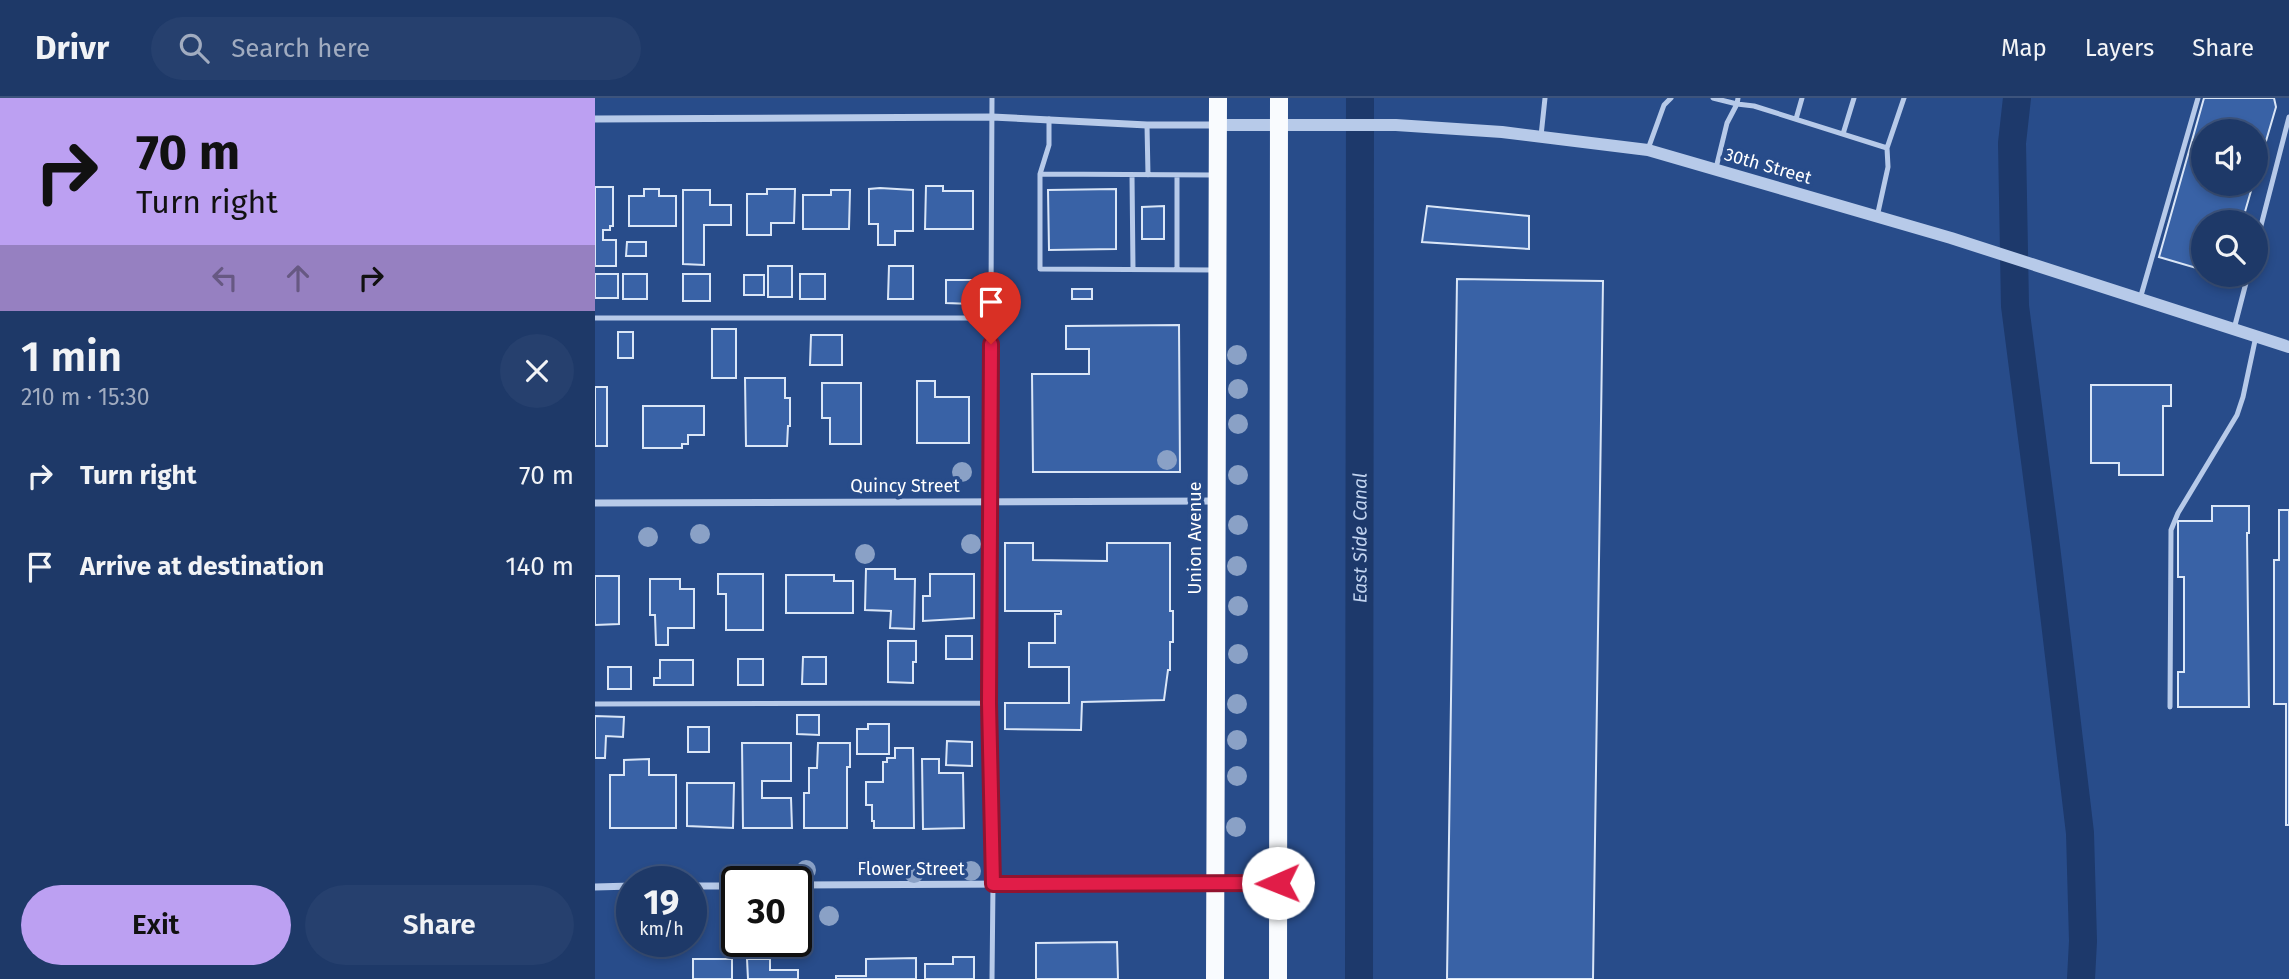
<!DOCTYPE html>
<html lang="en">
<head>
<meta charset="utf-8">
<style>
  :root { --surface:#1e3968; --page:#26406e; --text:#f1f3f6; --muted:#a1acc0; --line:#3c537c; --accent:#bca0f2 }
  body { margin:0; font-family:"Fira Sans",sans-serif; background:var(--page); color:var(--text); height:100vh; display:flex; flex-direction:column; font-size:26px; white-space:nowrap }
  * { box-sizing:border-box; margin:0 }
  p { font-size:23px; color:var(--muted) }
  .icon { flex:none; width:38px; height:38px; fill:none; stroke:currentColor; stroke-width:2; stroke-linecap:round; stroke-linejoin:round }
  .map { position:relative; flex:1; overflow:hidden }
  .details { display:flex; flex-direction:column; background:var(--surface); width:595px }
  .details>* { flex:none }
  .top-card { background:#bca0f2; color:#111; overflow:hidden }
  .buttons { position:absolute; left:1596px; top:21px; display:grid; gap:14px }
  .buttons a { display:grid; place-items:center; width:77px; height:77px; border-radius:50%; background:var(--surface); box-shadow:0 4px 10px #0003,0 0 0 2px var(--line); font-size:35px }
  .speed { position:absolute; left:21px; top:768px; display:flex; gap:14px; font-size:35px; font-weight:700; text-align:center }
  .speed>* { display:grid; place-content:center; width:91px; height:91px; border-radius:50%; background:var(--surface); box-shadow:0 4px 10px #0003,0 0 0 2px var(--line); line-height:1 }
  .speed small { font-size:18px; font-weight:400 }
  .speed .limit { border:4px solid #111; border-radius:10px; background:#fff; color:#111 }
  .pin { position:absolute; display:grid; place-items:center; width:60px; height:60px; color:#fff; margin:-72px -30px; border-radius:50% 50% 50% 0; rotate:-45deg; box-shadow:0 0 7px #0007 }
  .pin .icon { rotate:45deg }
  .me { position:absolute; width:77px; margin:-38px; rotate:269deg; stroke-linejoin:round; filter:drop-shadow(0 0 5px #0008) }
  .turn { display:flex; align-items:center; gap:24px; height:147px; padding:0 21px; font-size:32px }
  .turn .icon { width:91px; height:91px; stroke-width:2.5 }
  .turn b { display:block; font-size:49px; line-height:60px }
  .lanes { display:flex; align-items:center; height:66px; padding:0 21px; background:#0003; justify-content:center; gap:35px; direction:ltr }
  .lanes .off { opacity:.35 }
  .round { display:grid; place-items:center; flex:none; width:74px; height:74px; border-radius:37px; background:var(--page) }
  .head { display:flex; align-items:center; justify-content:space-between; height:119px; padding:0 21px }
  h1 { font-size:42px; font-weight:600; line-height:52px }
  .button { display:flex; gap:14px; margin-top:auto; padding:14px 21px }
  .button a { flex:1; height:80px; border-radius:42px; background:var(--accent); color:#111; font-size:28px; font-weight:600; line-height:80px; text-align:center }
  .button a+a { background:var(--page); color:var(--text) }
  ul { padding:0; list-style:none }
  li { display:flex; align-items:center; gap:21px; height:91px; padding:0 21px }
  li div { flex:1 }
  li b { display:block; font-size:26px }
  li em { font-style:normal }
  header { display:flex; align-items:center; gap:42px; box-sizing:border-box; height:98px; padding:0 35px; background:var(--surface); border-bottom:2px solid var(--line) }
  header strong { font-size:33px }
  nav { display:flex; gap:38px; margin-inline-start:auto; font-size:24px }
  .search { width:490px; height:63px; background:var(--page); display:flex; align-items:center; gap:18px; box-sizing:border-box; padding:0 24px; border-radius:38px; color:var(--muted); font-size:26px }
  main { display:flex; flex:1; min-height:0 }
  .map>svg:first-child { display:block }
</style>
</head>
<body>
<header>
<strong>Drivr</strong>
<div class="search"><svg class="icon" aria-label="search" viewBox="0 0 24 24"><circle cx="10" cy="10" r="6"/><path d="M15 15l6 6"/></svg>Search here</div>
<nav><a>Map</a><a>Layers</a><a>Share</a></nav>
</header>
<main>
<section class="details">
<div class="top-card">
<div class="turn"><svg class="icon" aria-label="right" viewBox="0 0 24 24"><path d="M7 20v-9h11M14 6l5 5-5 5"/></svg><div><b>70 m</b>Turn right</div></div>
<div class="lanes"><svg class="icon off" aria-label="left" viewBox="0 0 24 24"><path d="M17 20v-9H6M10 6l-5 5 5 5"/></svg><svg class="icon off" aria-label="ahead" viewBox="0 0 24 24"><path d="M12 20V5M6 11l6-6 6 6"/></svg><svg class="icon" aria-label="right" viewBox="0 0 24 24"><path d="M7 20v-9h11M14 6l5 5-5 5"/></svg></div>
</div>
<div class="head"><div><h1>1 min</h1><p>210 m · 15:30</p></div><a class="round"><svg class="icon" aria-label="close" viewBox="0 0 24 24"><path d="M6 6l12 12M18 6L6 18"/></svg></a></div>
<ul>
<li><svg class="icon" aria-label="right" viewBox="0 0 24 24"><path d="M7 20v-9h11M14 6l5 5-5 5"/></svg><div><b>Turn right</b></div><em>70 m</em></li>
<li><svg class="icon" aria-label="arrive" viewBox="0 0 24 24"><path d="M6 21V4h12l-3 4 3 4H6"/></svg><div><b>Arrive at destination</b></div><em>140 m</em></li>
</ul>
<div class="button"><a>Exit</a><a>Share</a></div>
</section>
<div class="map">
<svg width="1694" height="881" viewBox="0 0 1694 881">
  <rect width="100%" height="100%" fill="#284c8a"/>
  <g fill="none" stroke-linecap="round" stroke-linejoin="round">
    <g stroke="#1d396b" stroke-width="28">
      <path d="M1422,0L1417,45L1420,208L1451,448L1485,735L1488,843L1486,881"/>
      <path id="s1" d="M764,881L765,0"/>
    </g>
  </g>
  <path fill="#3962a6" stroke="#dae6f7" stroke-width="2" d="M1609,0H1679L1681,9L1661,77V33H1608V86H1658L1647,124H1608V172L1564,159Z
    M331,88H348V93H378V131H330Z
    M0,89H18V128H15V132H8V142H21V168H0Z
    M285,90L318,92V133H300V147H283V126H274V91Z
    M49,91H64V98H81V128H34V98H49Z
    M172,91H200L199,125H176V137H152V96H172Z
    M521,91V151L454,152L453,92Z
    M88,92H115V107H136V127H109V167L88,166Z
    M236,92H255L254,131H208V97H236Z
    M569,108V141H547V109Z
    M832,108L934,118V151L827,144Z
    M32,144H51V158H31Z
    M173,168H197V199H173Z
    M294,168H318V201H293Z
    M0,176H23V200H0Z
    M28,176H52V201H28Z
    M88,176H115V203H88Z
    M205,176H230V201H205Z
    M149,177H169V197H149Z
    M862,181L1008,183L998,881H852Z
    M351,182H377V206L351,205Z
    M477,191H497V201H477Z
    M584,227L585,374H438L437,276H494V251H471V228Z
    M117,231H141V280H117Z
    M23,234H38V260H23Z
    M216,237H247V267H215Z
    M150,280H190V300H195V328H193L192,348H151Z
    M322,283H340V299H374V345H322Z
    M227,285H266V346H235V320H227Z
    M1496,287H1576V308H1568V377H1524V365H1496Z
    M0,289H12V348H0Z
    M48,308H109V337H93V346H87V350H48Z
    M1617,408H1654V435H1652L1654,609H1583V574H1589V479H1583V423H1617Z
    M1684,412H1694V727H1691V606H1679V462H1684Z
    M410,445H438V462L512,463V445H575V513H578V544H575V572H573L569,602L487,604L486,632L410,631V605H474V569H434V545H460V516H466V513H410Z
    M271,471H300V481H320L319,531L295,530L296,513L270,512Z
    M123,476H168V532H131V496H123Z
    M335,476H379V520L328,523V498H335Z
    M191,477H239V483H258V515H191Z
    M0,478H24V526L0,527Z
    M55,481H85V491H99V530H73V547H61L60,517H55Z
    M351,538H377V561H351Z
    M293,543H321V564H318V585L293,584Z
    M208,559H231V586H207Z
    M143,561H168V587H143Z
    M65,562H98V587H59V580H65Z
    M13,569H36V591H13Z
    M202,617H224V637L202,636Z
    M0,618L29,619L28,639L11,638L10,660H0Z
    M273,626H294V656H262V631H273Z
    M93,629H114V654H93Z
    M352,643L377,644V668L351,667Z
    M147,645H196V683H167V700H196L197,730H148Z
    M223,645H255V669H252V730H209V695H214V670H222Z
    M300,650H318L319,730H279V723H277V707H271V684H288V664H292V660H300Z
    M54,661V677H81V730H15V677H29V662Z
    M327,661H344V675H368L369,730L328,731Z
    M92,685H139L138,730L92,728Z
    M522,844L523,881H441V845Z
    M358,859H379V881H330V866H358Z
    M321,860V881H241V878H271V861Z
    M98,861H137V881H98Z
    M152,861H175V872H203V881H153Z"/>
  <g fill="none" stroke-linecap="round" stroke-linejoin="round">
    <path stroke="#b7cae9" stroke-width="5" d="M397,0L394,605L398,786L397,881
      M1118,0L1142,6L1143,0
      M1201,21L1207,0
      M552,27L553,77
      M1248,36L1259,0
      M946,38L950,0
      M1292,50L1309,0
      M1053,51L1069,7L1076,0
      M1121,70L1132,25L1142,6L1159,8L1292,50L1293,69L1282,119
      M445,76L454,47V21
      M537,77L538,171
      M582,77V172
      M618,77L445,76V171L619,172
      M1661,147L1694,19
      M1545,201L1603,0
      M0,220H395
      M1639,231L1653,177
      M0,606L394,605
      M1575,609L1576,432L1583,415L1642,317L1648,299L1661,238"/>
    <path stroke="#b7cae9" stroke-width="7" d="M0,21L397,19L552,27H622
      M0,405L620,403
      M201,787L683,785
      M96,788H142
      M0,789L37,788"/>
    <path stroke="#b7cae9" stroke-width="12" d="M623,27H801L907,34L1053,52L1356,140L1694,249"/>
    <path stroke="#f9fbfe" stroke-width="18" d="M620,881L623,0
      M683,881L684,0"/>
  </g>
  <g fill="#8aa1c6">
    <circle cx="642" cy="257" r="10"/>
    <circle cx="643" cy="291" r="10"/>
    <circle cx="643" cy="326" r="10"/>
    <circle cx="572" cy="362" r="10"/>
    <circle cx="367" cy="374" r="10"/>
    <circle cx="643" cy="377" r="10"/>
    <circle cx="643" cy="427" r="10"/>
    <circle cx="105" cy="436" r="10"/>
    <circle cx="53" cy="439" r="10"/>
    <circle cx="376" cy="446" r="10"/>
    <circle cx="270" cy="456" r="10"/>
    <circle cx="642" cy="468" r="10"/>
    <circle cx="643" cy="508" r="10"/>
    <circle cx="643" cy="556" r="10"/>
    <circle cx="642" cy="606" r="10"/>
    <circle cx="642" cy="642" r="10"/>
    <circle cx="642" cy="678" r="10"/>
    <circle cx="641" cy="729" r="10"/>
    <circle cx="211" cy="772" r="10"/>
    <circle cx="376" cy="773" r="10"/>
    <circle cx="319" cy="775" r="10"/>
    <circle cx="234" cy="818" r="10"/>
  </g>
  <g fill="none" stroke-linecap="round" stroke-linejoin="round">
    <defs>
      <path id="route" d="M396,246L394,605L398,786L683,785"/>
    </defs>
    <use href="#route" stroke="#92132f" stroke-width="18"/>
    <use href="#route" stroke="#e11d48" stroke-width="12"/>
  </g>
  <g text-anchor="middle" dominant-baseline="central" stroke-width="7" stroke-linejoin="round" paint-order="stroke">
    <g font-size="18" fill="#fff" stroke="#284c8a">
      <text transform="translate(1173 68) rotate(16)">30th Street</text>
      <text x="310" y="388">Quincy Street</text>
      <text transform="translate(600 440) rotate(-90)">Union Avenue</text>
      <text x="316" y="771">Flower Street</text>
    </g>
    <g font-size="19" font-style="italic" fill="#c2d4f0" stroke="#284c8a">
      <text stroke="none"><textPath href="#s1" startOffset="441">East Side Canal</textPath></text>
    </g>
  </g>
</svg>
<div class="buttons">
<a><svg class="icon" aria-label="sound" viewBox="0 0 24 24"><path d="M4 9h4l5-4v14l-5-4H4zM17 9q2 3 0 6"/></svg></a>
<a><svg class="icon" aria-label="search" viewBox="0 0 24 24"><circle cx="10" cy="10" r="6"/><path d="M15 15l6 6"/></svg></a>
</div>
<div class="speed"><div>19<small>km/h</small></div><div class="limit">30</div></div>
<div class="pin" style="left:396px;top:246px;background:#d93025"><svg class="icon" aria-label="arrive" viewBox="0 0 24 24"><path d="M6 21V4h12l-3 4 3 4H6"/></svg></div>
<svg class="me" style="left:683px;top:785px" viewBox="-20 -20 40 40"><circle r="19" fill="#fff"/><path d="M0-13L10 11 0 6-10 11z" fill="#e11d48"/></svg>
</div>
</main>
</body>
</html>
